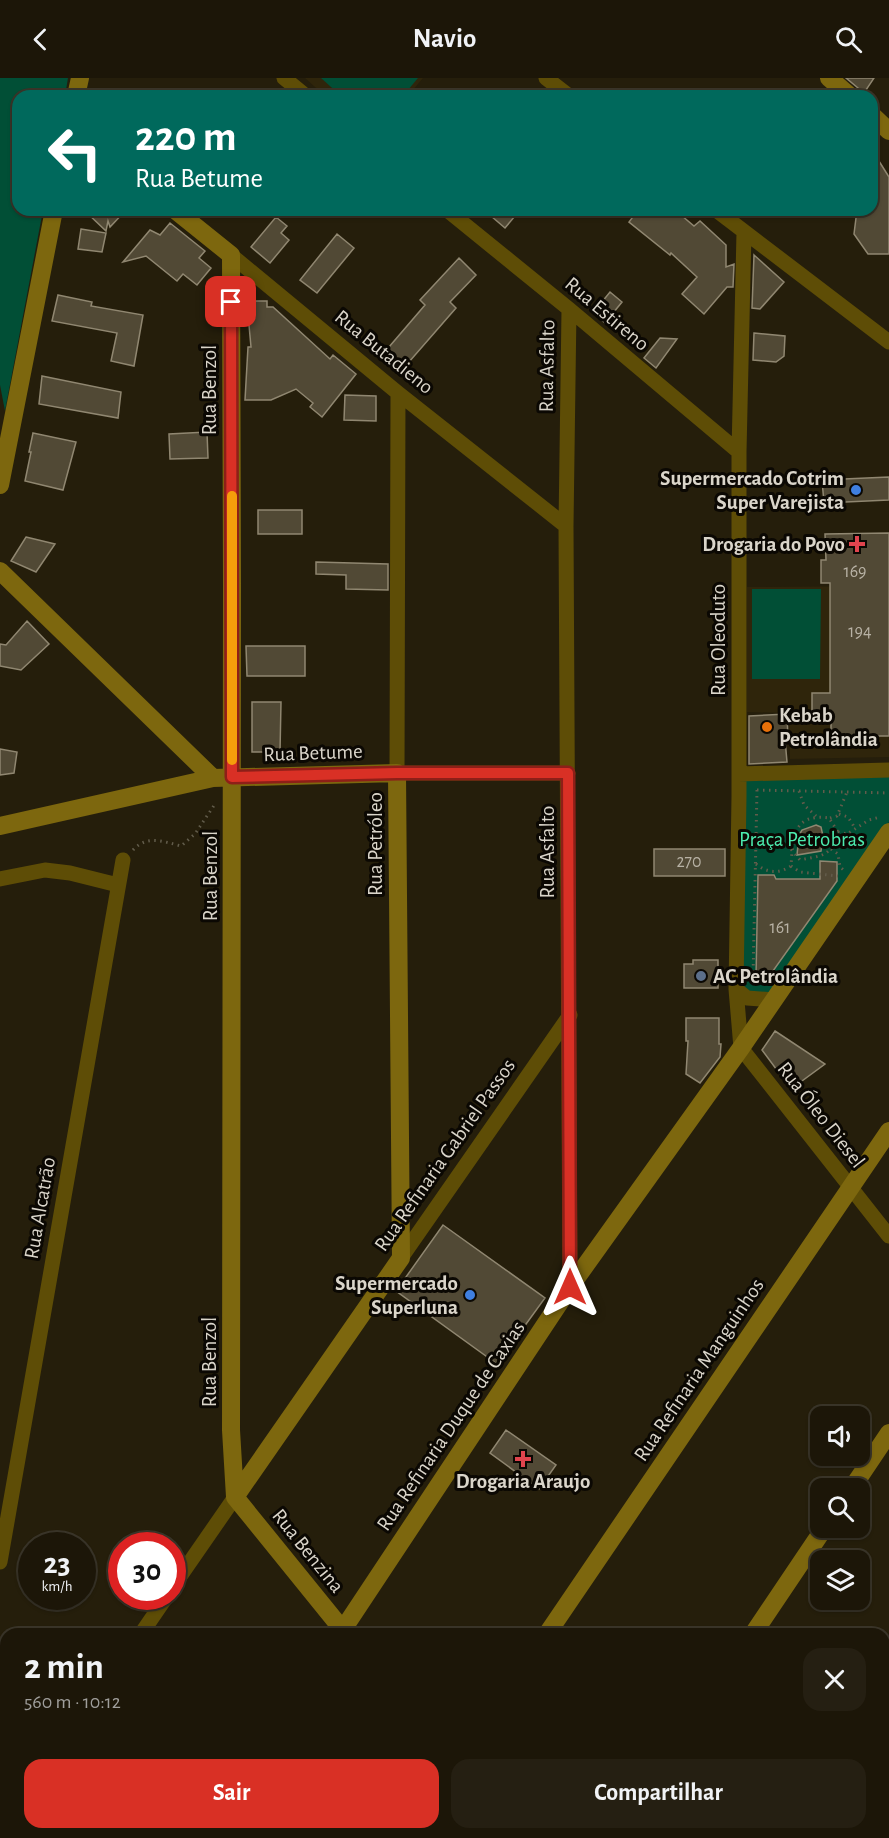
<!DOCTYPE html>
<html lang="pt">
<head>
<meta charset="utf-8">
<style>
  :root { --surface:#1c1608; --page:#251f12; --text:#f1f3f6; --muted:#a09f9c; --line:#3a3529; --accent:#d93025 }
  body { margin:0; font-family:"Alegreya Sans",sans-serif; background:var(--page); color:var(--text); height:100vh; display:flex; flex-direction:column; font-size:22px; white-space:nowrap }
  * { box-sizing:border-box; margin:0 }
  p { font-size:20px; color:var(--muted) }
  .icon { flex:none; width:33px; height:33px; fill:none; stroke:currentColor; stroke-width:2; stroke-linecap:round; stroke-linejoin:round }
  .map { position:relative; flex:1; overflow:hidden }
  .drawer { position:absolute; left:0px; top:1550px; width:890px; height:212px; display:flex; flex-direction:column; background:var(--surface); border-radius:18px 18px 0 0; box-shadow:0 2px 4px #0004,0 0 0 2px var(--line) }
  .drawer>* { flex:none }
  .hud { position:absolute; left:12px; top:12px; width:866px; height:126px; border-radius:18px; box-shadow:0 2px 4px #0004,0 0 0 2px var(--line); background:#00695c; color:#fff; overflow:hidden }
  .controls { position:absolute; left:810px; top:1328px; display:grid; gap:12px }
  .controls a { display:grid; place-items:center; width:60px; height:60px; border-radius:12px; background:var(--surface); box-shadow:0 2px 4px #0004,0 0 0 2px var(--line); font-size:30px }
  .speed { position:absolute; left:18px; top:1454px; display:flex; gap:12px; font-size:30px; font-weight:700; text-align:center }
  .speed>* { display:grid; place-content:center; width:78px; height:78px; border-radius:50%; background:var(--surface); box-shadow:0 2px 4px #0004,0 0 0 2px var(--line); line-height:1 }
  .speed small { font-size:15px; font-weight:400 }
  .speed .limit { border:9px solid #d22; background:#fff; color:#111 }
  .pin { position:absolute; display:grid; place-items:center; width:51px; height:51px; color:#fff; margin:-26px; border-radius:12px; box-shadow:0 3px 9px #0006 }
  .me { position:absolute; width:66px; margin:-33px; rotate:0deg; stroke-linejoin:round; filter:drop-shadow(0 0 4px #0008) }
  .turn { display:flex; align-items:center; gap:21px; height:126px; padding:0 24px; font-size:27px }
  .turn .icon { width:78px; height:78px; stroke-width:2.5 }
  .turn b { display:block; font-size:42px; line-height:51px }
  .round { display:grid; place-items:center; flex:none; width:63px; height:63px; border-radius:18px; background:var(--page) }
  .headline { display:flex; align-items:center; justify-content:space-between; height:102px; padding:0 24px }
  h1 { font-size:36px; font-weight:700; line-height:45px }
  .button { display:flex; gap:12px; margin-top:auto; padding:12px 24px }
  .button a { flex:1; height:69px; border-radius:18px; background:var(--accent); color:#fff; font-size:24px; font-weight:700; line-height:69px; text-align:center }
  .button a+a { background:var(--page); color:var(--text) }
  header { display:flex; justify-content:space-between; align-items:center; height:78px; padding:0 24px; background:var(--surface); font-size:27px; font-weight:700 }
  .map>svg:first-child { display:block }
</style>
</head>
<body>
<header><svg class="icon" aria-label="back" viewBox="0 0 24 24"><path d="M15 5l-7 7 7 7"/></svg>Navio<svg class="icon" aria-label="search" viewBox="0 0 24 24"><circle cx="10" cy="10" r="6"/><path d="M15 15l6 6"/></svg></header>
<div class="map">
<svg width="889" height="1760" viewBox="0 0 889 1760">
  <rect width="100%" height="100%" fill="#251e0b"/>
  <path fill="#2f250b" d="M305,0H423L408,18H325Z
    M889,508V679L790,681L789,635L747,634V509Z"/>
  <path fill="#014f36" d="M0,0H68L65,18H18V132H43L5,333L0,307Z
    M321,0H418L403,18H341Z
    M752,511H821L820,601H752Z
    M889,698V744L768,917H750L740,909L742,699Z"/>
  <path fill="#514935" stroke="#908771" stroke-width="1.5" d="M846,0H874L864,15Z
    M872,72L889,99V176H868L854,156L857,132H872Z
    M84,132H126L110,149L108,143L106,153Z
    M484,132H520L505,150Z
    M638,132H675L694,148L700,143L726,167V189L734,186L733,209H727L704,236L682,216L697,199L671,175L670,177L629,144Z
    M276,139L287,148L281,155L289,162L270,185L251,169Z
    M170,145L205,173L199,180L211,190L197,207L183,196L177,203L146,178L123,184L150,152L160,157Z
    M81,151L106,155L102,174L78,171Z
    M337,156L354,170L317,215L300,202Z
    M754,177L784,204L760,231L752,230Z
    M459,180L476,197L450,224L456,230L402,292L383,276L425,227L420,222Z
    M610,214L622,224L605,245L593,235Z
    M58,217L92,224L91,228L143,237L134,288L111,283L117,255L52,243Z
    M250,223H267V229H273L330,281L333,277L356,296L322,339L310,329L313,325L296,311L271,322H245L248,269H251L249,247Z
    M754,255L785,258L784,278L776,284L753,282Z
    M660,260L677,261L656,290L644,280Z
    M42,298L121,314L118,340L39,326Z
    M345,317L376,318V343L344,342Z
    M207,354L208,380L170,381L169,356Z
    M33,355L76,364L63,412L25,403L31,374H29Z
    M889,399V422L824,425L822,402Z
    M258,432H302V456H258Z
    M889,455V658H831V642H812V615H830V505H821V482H826L825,456Z
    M26,459L55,466L36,494L11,483Z
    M316,484L388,486V512L346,511V497L316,496Z
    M27,543L49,566L21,592L0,588V566L6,567Z
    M246,568H305V598H247Z
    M252,624H281L280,674H252Z
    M787,636L788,661H785L787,684L749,686V638Z
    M0,671L17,674L14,695L0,697Z
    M816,747L821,749L823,758L821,773L797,777L799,757L802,752Z
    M654,771H725V798H654Z
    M820,783L837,784V803L768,900L756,899L758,797H774L776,801H820Z
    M693,882H718V910H684V886H693Z
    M686,940H719V966H721L720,979L700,1005L686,996L688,963H686Z
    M775,953L825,986L791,1011L762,972Z
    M443,1147L545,1220L497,1286L396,1213Z
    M506,1352L556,1387L539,1411L490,1375Z"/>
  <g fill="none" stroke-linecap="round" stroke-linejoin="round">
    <path stroke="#625c4b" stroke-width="3" stroke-dasharray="1.5 4.5" stroke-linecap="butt" d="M757,712L753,900L758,905
      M757,712L889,715
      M799,713L804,727L816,738
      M839,736L848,739L855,750
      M830,740L837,738L847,714
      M838,754L847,756L869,742L880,739
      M831,771L838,776L840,789L845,793
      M133,772C147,757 162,763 181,768L195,756L215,726
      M756,786C767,795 779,796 791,788C793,759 793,735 829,740L838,754C830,779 824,777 800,782C785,764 781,756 756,758
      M791,788L800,794L838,798"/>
    <path stroke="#5e4d06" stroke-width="15" d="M284,0L306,18
      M546,0L569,18
      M447,132L569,231L739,374
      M716,132L889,264
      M744,154L739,374V718L736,911L741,970L889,1158
      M231,177L398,315L566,448
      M569,231L566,448L570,1209
      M398,315L397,695H568
      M739,696L889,692
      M0,801L45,792L70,795L118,807
      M736,911L747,920L774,922
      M401,1180L570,937
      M0,1484L123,782
      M172,1510L235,1419
      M141,1556L167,1518
      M0,1610L6,1611
      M785,1755L788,1760
      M884,1755L887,1760
      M3,1760L6,1755"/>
    <path stroke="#7d670e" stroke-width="18" d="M829,0L850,18
      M76,18L80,0
      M872,37L889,53
      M175,132L231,177L232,509L231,1352L235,1419
      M0,407L54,132
      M0,493L213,700
      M0,748L213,700L397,695L401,1180L235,1419
      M852,1410L889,1355
      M235,1419L346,1556
      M340,1556L570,1209L741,970L889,754
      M547,1556L889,1053
      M753,1556L825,1449
      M884,1638L889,1632
      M495,1755L498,1760
      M205,1760L208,1755
      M407,1760L411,1755
      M613,1760L617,1755
      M768,1760L773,1755"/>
  </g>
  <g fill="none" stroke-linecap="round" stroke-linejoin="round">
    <defs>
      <path id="route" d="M231,224L232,699L397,695H568L570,1209"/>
    </defs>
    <use href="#route" stroke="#8d1f18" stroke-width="15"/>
    <use href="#route" stroke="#d93025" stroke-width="10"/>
    <path stroke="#f59e0b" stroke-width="10" d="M232,418V682"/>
  </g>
  <g fill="#3f7fe0" stroke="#0b0803" stroke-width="2">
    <circle cx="856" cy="412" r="6"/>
    <circle cx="470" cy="1217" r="6"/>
  </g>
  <g fill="#e0444e" stroke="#0b0803" stroke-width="2">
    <path d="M854 457h6v6h6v6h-6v6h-6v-6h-6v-6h6z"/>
    <path d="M520 1372h6v6h6v6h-6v6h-6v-6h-6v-6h6z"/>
  </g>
  <circle fill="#e8710a" stroke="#0b0803" stroke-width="2" cx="767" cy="649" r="6"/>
  <circle fill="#5c6f8a" stroke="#0b0803" stroke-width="2" cx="701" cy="898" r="6"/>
  <g text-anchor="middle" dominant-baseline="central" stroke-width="6" stroke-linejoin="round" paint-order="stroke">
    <g font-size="18" fill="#b8b2a5">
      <text x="855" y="494">169</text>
      <text x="860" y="554">194</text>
      <text x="689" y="784">270</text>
      <text x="780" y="850">161</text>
    </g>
    <g font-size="21" fill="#dad5ca" stroke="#0b0803">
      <text transform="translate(607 236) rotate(40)">Rua Estireno</text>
      <text transform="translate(384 274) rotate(39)">Rua Butadieno</text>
      <text transform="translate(547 288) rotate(-89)">Rua Asfalto</text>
      <text transform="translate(209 312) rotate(-90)">Rua Benzol</text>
      <text transform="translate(718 562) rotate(-90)">Rua Oleoduto</text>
      <text transform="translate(313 675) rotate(-2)">Rua Betume</text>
      <text transform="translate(375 766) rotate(-90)">Rua Petróleo</text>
      <text transform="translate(547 774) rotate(-90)">Rua Asfalto</text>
      <text transform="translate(210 798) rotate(-90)">Rua Benzol</text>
      <text transform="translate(821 1037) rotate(52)">Rua Óleo Diesel</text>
      <text transform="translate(445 1077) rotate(-55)">Rua Refinaria Gabriel Passos</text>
      <text transform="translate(40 1130) rotate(-80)">Rua Alcatrão</text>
      <text transform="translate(209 1284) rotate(-90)">Rua Benzol</text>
      <text transform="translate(699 1292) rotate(-56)">Rua Refinaria Manguinhos</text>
      <text transform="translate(451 1348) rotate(-56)">Rua Refinaria Duque de Caxias</text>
      <text transform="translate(308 1473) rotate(51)">Rua Benzina</text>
    </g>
    <g font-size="21" font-weight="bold" fill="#dad5ca" stroke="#0b0803" text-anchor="end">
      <text x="844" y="400">Supermercado Cotrim<tspan x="844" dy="24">Super Varejista</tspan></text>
      <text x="845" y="466">Drogaria do Povo</text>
      <text x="779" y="637" text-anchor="start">Kebab<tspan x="779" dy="24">Petrolândia</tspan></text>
      <text x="713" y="898" text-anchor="start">AC Petrolândia</text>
      <text x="458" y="1205">Supermercado<tspan x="458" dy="24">Superluna</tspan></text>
      <text x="523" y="1403" text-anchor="middle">Drogaria Araujo</text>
    </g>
    <g font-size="21" fill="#4cebae" stroke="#0b0803">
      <text x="802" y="761">Praça Petrobras</text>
    </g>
  </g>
</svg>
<div class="controls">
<a><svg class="icon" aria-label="sound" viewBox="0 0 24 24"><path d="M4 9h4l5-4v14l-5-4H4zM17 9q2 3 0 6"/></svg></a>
<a><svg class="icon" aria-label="search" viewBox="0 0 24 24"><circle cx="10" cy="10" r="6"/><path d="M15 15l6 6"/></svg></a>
<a><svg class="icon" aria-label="layers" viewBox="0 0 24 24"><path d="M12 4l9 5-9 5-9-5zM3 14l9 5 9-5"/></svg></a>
</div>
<div class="speed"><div>23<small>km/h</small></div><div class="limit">30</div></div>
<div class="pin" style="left:231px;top:224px;background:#d93025"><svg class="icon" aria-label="arrive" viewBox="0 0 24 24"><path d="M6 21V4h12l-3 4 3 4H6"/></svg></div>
<svg class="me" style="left:570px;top:1209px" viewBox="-20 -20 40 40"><path d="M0-17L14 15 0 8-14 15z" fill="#d93025" stroke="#fff" stroke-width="4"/></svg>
<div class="hud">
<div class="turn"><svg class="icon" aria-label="left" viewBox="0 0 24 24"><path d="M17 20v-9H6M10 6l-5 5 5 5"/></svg><div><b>220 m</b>Rua Betume</div></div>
</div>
<section class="drawer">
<div class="headline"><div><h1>2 min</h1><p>560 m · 10:12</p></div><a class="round"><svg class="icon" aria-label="close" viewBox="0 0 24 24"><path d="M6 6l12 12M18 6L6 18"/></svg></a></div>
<div class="button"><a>Sair</a><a>Compartilhar</a></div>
</section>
</div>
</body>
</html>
